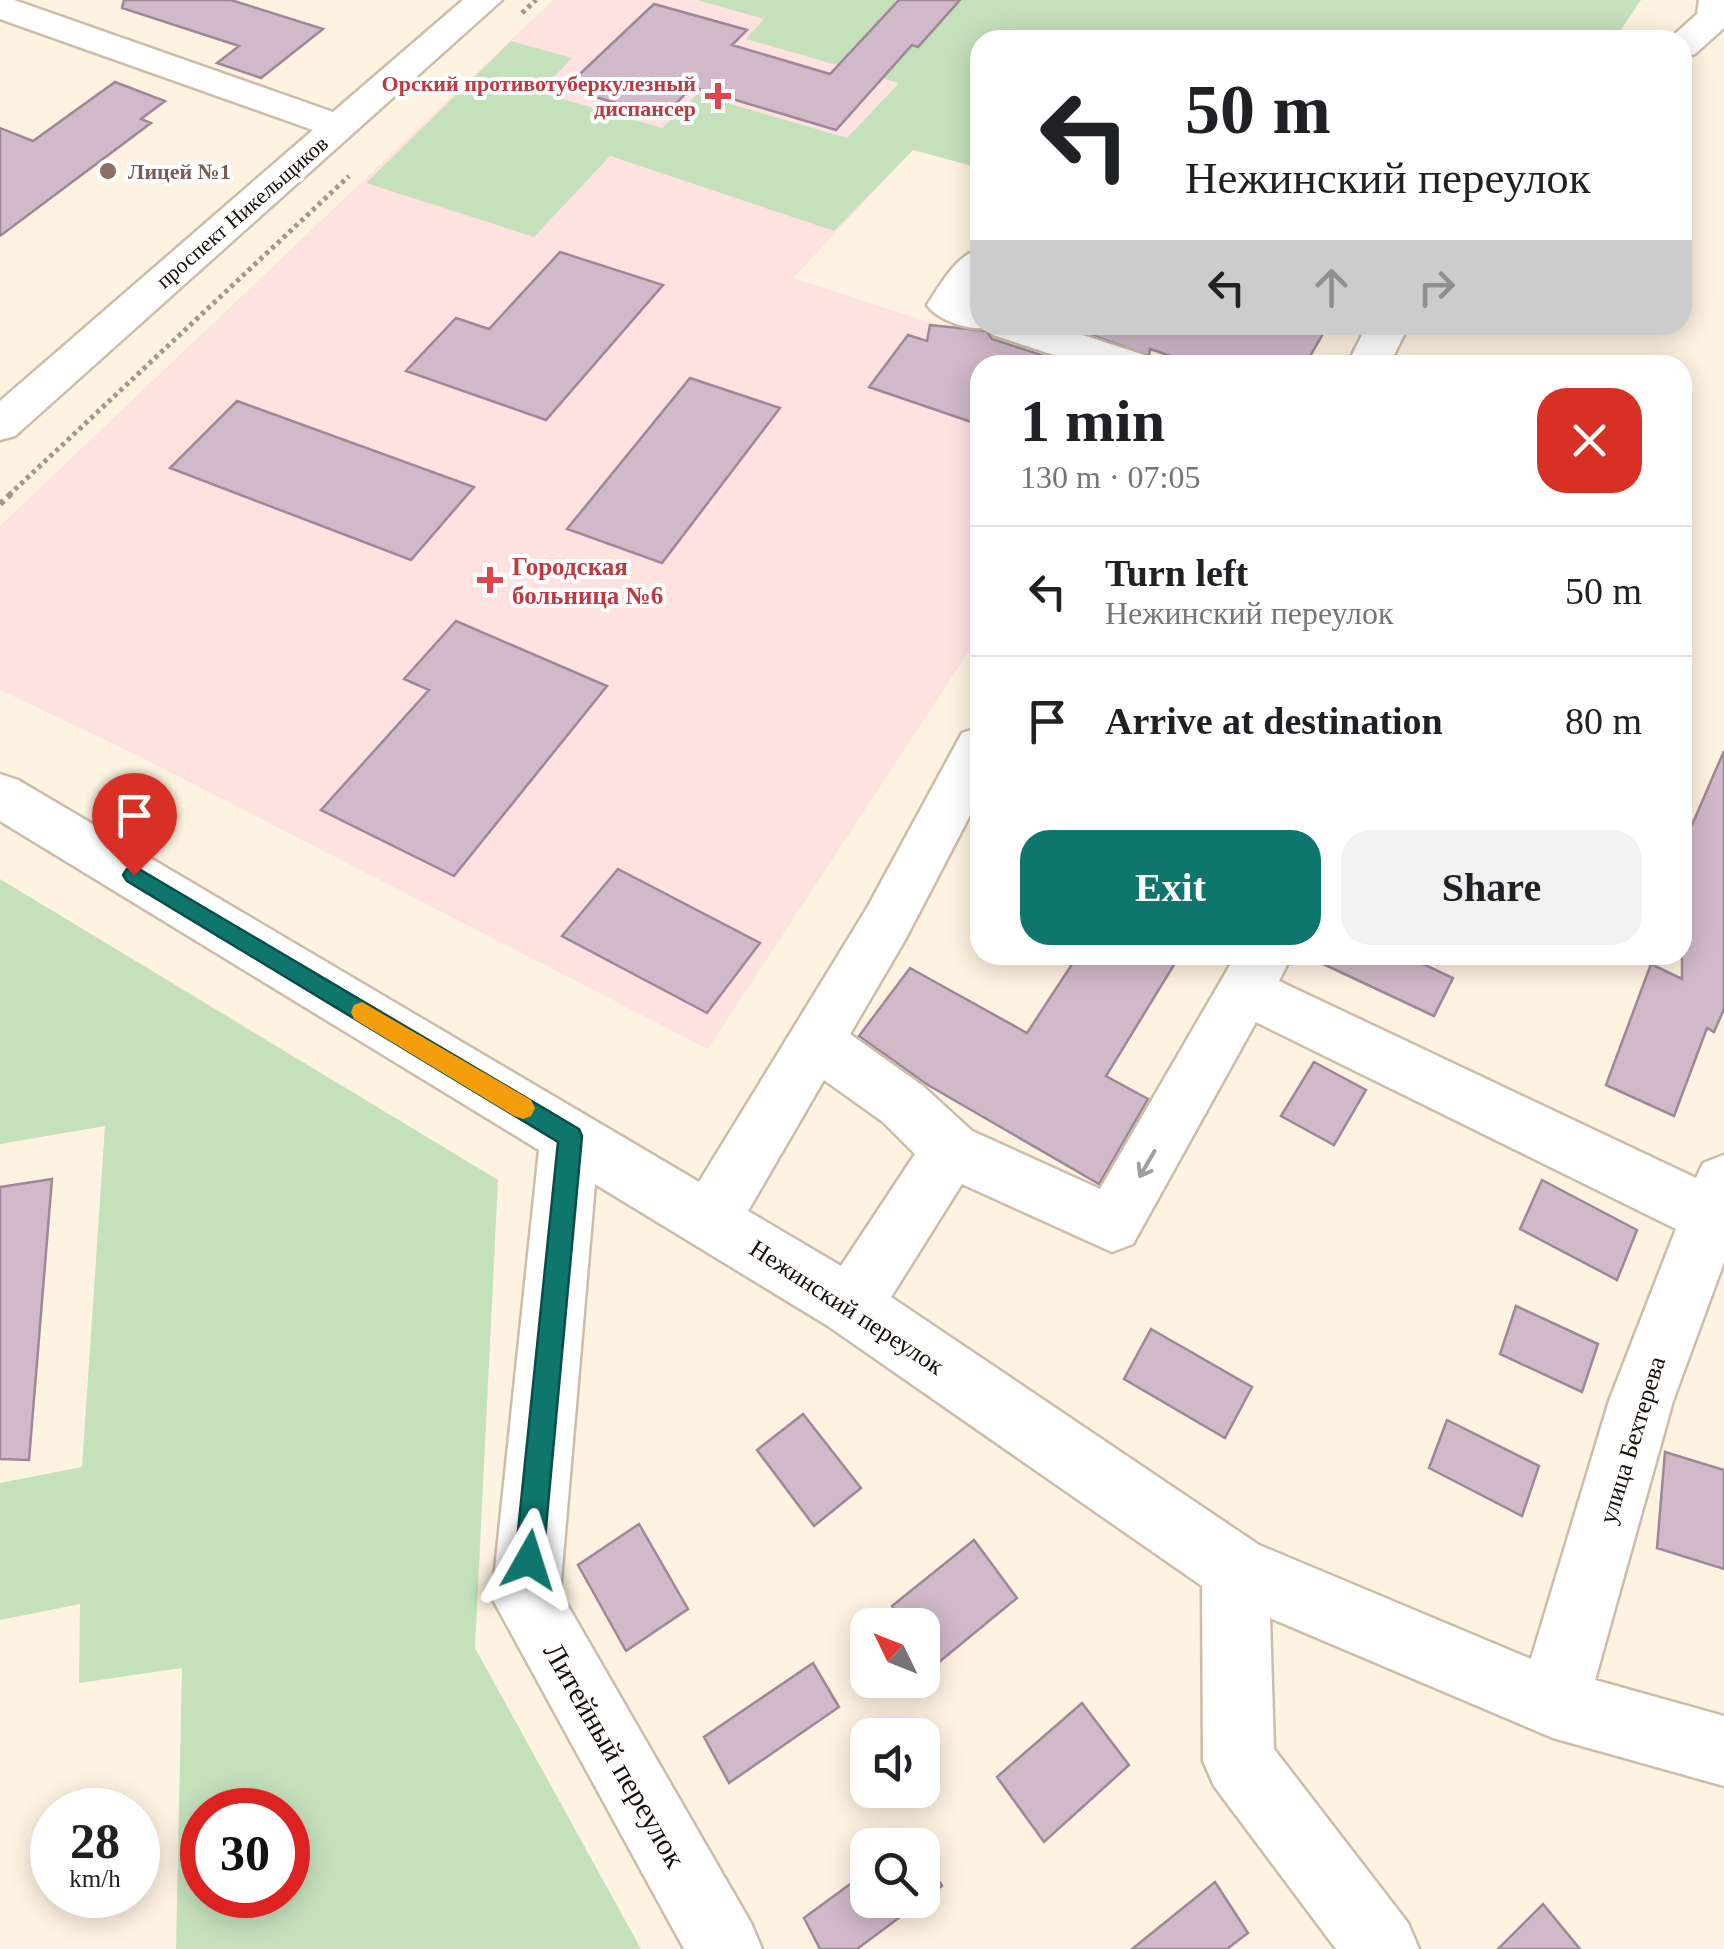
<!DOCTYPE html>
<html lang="en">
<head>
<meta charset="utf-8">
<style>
  :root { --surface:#fff; --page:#f2f2f2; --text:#202124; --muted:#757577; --line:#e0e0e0; --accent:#0f766e }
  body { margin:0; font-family:"Times New Roman",serif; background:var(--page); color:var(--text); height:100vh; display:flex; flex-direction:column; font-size:38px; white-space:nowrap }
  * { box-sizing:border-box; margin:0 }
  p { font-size:32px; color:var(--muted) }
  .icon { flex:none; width:55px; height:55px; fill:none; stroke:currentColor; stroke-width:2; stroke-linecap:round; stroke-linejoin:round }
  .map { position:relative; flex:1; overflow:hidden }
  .side { position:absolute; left:970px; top:355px; width:722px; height:610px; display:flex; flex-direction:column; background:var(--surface); border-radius:30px; box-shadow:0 5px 25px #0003 }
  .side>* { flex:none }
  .top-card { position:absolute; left:970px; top:30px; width:722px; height:305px; border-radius:30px; box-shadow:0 5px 25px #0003; background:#fff; color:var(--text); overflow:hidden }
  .needle { width:65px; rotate:313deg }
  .tools { position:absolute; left:850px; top:1608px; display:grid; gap:20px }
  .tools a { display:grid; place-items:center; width:90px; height:90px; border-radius:20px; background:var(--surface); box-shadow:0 5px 25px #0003; font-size:50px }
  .speed { position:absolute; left:30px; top:1788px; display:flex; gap:20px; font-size:50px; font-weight:700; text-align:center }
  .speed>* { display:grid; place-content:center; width:130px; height:130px; border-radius:50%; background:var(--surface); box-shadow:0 5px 25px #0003; line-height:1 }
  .speed small { font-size:25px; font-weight:400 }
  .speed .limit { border:15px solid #d22; background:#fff; color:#111 }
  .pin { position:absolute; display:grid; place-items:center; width:85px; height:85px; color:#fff; margin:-102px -42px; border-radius:50% 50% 50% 0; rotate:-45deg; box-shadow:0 0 10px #0007 }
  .pin .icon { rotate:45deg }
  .me { position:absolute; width:110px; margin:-55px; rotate:6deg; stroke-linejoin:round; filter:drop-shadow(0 0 8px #0008) }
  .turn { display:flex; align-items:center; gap:35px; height:210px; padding:0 50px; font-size:45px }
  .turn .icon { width:130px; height:130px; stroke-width:2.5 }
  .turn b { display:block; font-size:70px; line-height:85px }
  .lanes { display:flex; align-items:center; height:95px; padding:0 50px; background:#0003; justify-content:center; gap:50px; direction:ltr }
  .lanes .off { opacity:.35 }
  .round { display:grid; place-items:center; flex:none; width:105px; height:105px; border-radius:30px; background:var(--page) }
  .head { display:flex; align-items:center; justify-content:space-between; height:170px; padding:0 50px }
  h1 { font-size:60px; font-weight:800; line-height:75px }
  .primary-button { display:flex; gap:20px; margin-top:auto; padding:20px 50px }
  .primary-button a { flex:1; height:115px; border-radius:30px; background:var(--accent); color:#fff; font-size:40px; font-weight:800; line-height:115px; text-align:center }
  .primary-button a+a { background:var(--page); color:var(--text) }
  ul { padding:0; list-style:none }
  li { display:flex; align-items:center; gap:30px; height:130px; padding:0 50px; border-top:2px solid var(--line) }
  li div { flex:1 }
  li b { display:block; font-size:38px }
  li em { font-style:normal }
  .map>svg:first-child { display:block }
</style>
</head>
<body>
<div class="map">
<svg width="1724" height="1949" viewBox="0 0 1724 1949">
  <rect width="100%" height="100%" fill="#fef2e0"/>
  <path fill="#fde2e0" d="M553,0H1010L980,40V168L913,150L793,278L1061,365H980V634L708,1049L133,753L0,690V526Z"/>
  <path fill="#c5e1bc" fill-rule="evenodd" d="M697,0H1641L1614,40H980V168L913,150L834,231L610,156L534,237L366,183L511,41L572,58L539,92L662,128L697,94L847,138L899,83L746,39L764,19Z
    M0,879L498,1180L475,1648L641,1949H176L182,1668L79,1683L80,1604L0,1620V1483L82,1467L105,1126L0,1144ZM202,1810H288V1895H202Z"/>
  <path fill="#d0b9c9" stroke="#9e8897" stroke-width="2.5" d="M124,0H231L323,29L261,78L217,63L239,46L122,8Z
    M899,0H960L918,47L912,45L836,130L692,87L663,117L565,88L654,4L747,30L732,45L830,74Z
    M115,82L165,101L141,119L151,123L0,236V128L33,141Z
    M560,252L663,285L546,420L406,371L456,318L489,329Z
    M930,325L987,331L992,339L1072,365H980V425L869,387L908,335L927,341Z
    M1064,325H1328L1305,365H1197L1150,349L1149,356Z
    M690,378L780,408L662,563L567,529Z
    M237,401L474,487L411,560L170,468Z
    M456,621L607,686L454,876L321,810L429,690L404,679Z
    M1724,751V1009L1714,1032L1707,1028L1674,1116L1606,1085L1651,964L1682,979V848Z
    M618,869L760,943L707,1013L562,936Z
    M1078,955H1180L1106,1076L1148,1099L1099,1184L928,1085L859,1036L910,968L1027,1033Z
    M1304,955H1404L1453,978L1434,1016Z
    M1314,1062L1366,1090L1334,1145L1281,1116Z
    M52,1179L29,1460L0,1459V1187Z
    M1542,1180L1637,1230L1617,1280L1520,1229Z
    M1516,1306L1598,1344L1582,1392L1500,1354Z
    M1151,1329L1252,1387L1225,1438L1124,1379Z
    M803,1414L861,1488L814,1526L757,1450Z
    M1447,1420L1539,1466L1522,1516L1429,1468Z
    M1665,1452L1724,1470V1569L1657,1548Z
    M639,1524L688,1609L626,1651L578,1565Z
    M974,1540L1017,1598L922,1676V1625H905L892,1606Z
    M813,1663L839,1707L729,1783L704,1737Z
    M1082,1703L1129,1765L1044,1842L997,1777Z
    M922,1852L942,1886L857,1949H820L804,1918L868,1871V1900H922Z
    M1215,1882L1248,1933L1227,1949H1132Z
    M1543,1904L1580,1949H1498Z"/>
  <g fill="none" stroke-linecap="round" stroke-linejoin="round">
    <defs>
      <path id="minor" d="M0,0H14L333,112L463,0H502L15,436L0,440V401L313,130L0,19Z
        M1699,0H1724V28L1695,54L1682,57V40H1668L1697,14Z
        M980,249V291L974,299L980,301V325H1052L1144,355L1150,365H1084L993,335L989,327C971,332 937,320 927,305C940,285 956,255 980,249Z
        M1367,325H1409L1389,365H1347Z
        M980,727V796L905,940L850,1034L923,1086L972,1131L1100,1189L1236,955H1292L1279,981L1696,1178L1703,1163L1724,1155V1262L1673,1401L1595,1680L1724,1716V1786L1553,1738L1270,1618L1274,1749L1408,1923L1419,1949H1336L1214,1786L1203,1761L1202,1586L828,1326L595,1184L560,1592L751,1923L762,1949H684L492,1598L539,1150L0,821V774L18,780L699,1182L867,908L962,733ZM1256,1022L1676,1229L1609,1401L1531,1659L1259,1545L891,1297L962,1184L1112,1252L1133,1244ZM824,1080L883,1122L915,1154L841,1266L748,1211Z"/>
    </defs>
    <use href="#minor" stroke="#cdbda8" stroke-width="5"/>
    <path stroke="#a1978a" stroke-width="5" stroke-dasharray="4 4" stroke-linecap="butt" d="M522,13L536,0
      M9,495L349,176"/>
    <path stroke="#a1978a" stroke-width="6" stroke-dasharray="5 5" stroke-linecap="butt" d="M0,504L12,493"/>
    <use href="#minor" fill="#fff" fill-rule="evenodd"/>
  </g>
  <defs><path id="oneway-shaft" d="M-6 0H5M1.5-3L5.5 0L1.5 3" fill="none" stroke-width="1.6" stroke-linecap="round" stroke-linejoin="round" transform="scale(2.5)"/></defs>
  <use stroke="#a29f9d" href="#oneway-shaft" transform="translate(1147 1164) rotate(120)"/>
  <path fill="#0f766e" stroke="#0a4d48" stroke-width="2.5" d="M134,866L579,1129L582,1136L543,1560L539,1570L529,1574L519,1570L515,1560L558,1142L127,881L123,875L127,869Z"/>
  <path fill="#f59e0b" d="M362,1002L531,1100L535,1108L531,1116L523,1119L514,1116L354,1019L351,1012L354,1005Z"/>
  <g fill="#e0444e" stroke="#fff" stroke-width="4">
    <path d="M713 81h10v10h10v10h-10v10h-10v-10h-10v-10h10z"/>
    <path d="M485 565h10v10h10v10h-10v10h-10v-10h-10v-10h10z"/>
  </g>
  <circle fill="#8d6e63" stroke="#fff" stroke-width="4" cx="108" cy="171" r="10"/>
  <g text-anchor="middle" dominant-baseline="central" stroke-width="8" stroke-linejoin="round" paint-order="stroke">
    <g font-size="22" font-weight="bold" fill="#be3a42" stroke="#fff" text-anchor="end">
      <text x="696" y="83">Орский противотуберкулезный<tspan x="696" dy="25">диспансер</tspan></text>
    </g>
    <g font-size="22" font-weight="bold" fill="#785e54" stroke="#fff" text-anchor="start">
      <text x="128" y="171">Лицей №1</text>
    </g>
    <g font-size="22" fill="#161009" stroke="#fff">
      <text transform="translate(242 212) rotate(-41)">проспект Никельщиков</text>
    </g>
    <g font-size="25" font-weight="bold" fill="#be3a42" stroke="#fff" text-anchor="start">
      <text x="512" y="566">Городская<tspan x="512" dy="29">больница №6</tspan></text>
    </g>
    <g font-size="25" fill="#161009" stroke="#fff">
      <text transform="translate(847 1307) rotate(33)">Нежинский переулок</text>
      <text transform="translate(1632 1440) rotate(-73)">улица Бехтерева</text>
    </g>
    <g font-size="30" fill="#161009" stroke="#fff">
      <text transform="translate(615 1755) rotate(60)">Литейный переулок</text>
    </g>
  </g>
</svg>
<div class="tools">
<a><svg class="needle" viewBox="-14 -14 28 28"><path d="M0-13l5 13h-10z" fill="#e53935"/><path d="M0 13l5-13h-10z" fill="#757577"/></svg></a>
<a><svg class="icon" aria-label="sound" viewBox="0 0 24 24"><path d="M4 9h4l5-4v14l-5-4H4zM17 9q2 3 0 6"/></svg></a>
<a><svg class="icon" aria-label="search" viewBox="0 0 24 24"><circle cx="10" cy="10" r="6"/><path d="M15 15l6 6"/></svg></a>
</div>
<div class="speed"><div>28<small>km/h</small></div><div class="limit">30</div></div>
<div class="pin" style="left:134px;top:875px;background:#d93025"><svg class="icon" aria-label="arrive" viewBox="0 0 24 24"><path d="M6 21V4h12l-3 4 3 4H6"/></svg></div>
<svg class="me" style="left:529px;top:1560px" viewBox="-20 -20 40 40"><path d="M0-17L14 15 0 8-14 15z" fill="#0f766e" stroke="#fff" stroke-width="4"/></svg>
<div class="top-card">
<div class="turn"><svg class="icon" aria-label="left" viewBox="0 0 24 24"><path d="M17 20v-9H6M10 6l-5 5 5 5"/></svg><div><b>50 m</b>Нежинский переулок</div></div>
<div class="lanes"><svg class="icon" aria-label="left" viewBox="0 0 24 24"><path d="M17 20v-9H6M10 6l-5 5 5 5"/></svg><svg class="icon off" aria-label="ahead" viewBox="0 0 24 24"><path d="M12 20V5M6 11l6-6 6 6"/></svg><svg class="icon off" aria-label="right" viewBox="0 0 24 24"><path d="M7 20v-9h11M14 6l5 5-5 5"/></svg></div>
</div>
<section class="side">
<div class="head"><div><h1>1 min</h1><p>130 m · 07:05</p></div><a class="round" style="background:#d93025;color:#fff"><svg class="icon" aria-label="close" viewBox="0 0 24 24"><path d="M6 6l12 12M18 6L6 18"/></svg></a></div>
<ul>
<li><svg class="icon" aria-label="left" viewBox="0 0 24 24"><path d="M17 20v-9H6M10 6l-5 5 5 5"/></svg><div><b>Turn left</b><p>Нежинский переулок</p></div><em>50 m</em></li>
<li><svg class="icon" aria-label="arrive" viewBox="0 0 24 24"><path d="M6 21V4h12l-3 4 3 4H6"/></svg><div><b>Arrive at destination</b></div><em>80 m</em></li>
</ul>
<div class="primary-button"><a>Exit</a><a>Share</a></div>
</section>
</div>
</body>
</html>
